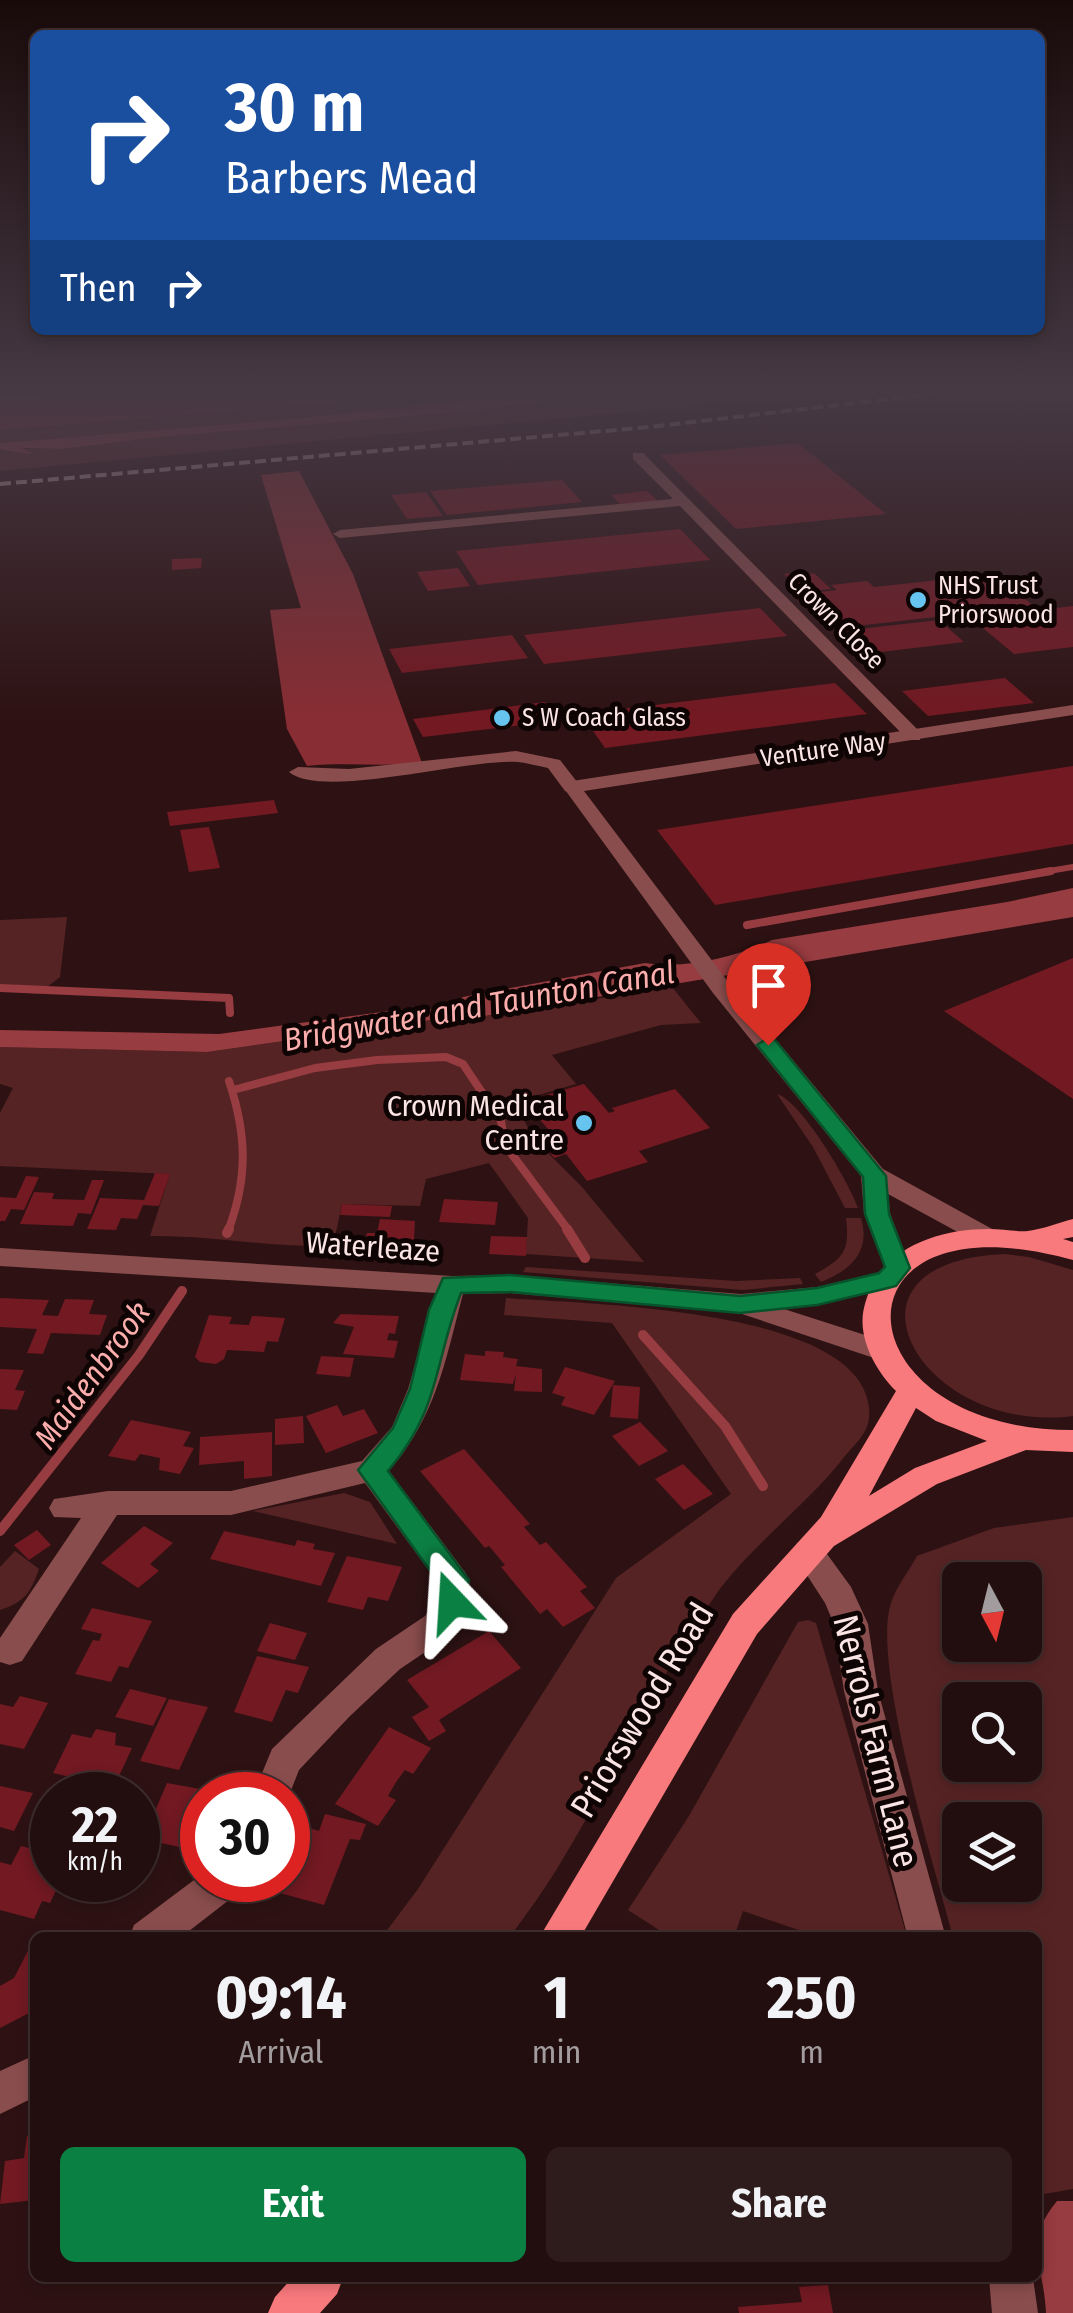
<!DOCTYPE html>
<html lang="en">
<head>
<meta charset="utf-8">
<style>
  :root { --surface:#220e0e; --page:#2e1c1c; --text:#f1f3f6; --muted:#a29c9e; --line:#3f2e2e; --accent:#0b8043 }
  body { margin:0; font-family:"Fira Sans Condensed",sans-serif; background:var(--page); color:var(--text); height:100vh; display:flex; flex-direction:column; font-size:38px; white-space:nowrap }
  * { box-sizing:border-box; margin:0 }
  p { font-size:32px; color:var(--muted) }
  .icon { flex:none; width:55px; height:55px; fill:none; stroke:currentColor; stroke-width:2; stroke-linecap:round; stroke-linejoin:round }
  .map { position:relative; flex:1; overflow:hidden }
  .sheet { position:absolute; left:30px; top:1932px; width:1012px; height:350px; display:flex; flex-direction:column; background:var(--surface); border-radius:15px; box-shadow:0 5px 15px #0003,0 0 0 2px var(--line) }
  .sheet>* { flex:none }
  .top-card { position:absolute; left:30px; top:30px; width:1015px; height:305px; border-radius:15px; box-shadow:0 5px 15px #0003,0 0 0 2px var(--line); background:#1a4fa0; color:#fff; overflow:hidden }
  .needle { width:65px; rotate:173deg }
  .buttons { position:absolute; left:942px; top:1562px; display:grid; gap:20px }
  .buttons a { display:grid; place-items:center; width:100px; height:100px; border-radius:15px; background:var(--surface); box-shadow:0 5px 15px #0003,0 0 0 2px var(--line); font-size:50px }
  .speed { position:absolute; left:30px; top:1772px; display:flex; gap:20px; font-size:50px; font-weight:700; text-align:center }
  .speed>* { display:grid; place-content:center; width:130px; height:130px; border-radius:50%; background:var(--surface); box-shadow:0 5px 15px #0003,0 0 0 2px var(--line); line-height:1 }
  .speed small { font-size:25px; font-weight:400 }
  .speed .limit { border:15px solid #d22; background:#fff; color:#111 }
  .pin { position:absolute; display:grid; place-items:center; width:85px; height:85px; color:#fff; margin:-102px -42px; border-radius:50% 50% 50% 0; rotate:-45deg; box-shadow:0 0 10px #0007 }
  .pin .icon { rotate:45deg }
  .me { position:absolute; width:110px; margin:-55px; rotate:340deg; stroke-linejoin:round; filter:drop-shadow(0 0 8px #0008) }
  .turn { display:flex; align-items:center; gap:35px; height:210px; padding:0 30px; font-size:45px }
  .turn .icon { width:130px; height:130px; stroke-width:2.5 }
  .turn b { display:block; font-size:70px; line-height:85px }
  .then { display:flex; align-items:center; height:95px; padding:0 30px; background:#0003; gap:20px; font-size:38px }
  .eta { display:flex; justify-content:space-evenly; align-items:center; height:170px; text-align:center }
  .eta b { font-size:60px; font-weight:700; line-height:70px }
  .button { display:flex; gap:20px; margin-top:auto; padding:20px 30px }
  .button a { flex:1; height:115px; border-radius:15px; background:var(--accent); color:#fff; font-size:40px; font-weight:700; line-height:115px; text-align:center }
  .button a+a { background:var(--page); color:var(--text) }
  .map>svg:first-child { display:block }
</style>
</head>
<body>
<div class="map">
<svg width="1073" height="2313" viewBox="0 0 1073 2313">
  <rect width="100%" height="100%" fill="#2e1213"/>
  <path fill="#562324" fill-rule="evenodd" d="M465,391H560L289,419L0,443V430Z
    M895,391L825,399L819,394L0,471V449H62L161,437L448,413L635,391Z
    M67,917L60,977L38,994L0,990V920Z
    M672,987L701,1023L661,1025L552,1055L576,1084L515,1102L533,1138L582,1187L644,1262L526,1254L528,1218L489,1163L426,1179L420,1206L342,1204L333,1246C271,1248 211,1235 150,1236L170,1174L0,1166V1113L13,1088L0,1084V1047L207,1052L459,1016L479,1017Z
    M777,1094C802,1102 849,1182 858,1208H845L813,1147Z
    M846,1218H861C871,1252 851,1270 821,1282L815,1274C844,1258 850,1251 846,1218Z
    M1005,1254L1029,1257L1073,1270V1416C920,1436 821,1261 1005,1254Z
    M526,1267L736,1281L800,1278L803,1284L743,1290L523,1272Z
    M506,1298C583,1304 850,1307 868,1402C870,1411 870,1422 865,1431C859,1442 848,1451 841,1461C804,1507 749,1548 717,1593C657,1678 615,1773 561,1862C546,1888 527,1913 510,1937H382L418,1889L616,1578L731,1494L612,1323L504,1315Z
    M344,1493L370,1502L397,1544L253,1511Z
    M1073,1517V2189L1038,2195V1938L953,1937C935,1868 871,1664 891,1603C896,1587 909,1571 917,1556L994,1528ZM960,1580H1025V1645H960ZM960,1700H1025V1765H960ZM960,1820H1025V1885H960Z
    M15,1551L39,1569C31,1592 25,1602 0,1610V1567Z
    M808,1620L816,1623L907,1937H819L743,1911L734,1937H670L628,1910L689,1816L798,1622Z"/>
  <path fill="#872d33" d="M226,391L434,394L0,430V400Z
    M299,471L353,574L422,763C383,767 346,762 307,766L287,729L270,610L301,608L261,475Z"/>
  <path fill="#973c40" d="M560,391H635L448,413L161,437L62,449L22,448L32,453L28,454L0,449V443L289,419Z
    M1073,888V917L479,1017L459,1016L207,1052L0,1047V1030L219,1034L404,1009C423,1011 447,1009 463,997L645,963C687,969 733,958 772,940L1007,902Z
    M1057,2201H1073V2313H1046C1044,2266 1023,2241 1057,2201Z"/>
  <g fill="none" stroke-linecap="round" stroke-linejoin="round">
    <path stroke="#973c40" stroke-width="6" d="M1037,873L1073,867"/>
    <path stroke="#973c40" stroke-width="8" d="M747,925L1051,871
      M0,988L229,998L230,1013
      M233,1090L315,1068L377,1060L446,1057L463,1064L501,1121L505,1145L569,1231
      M228,1231C248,1178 247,1135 229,1081"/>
    <path stroke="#973c40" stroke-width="10" d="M567,1229L585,1258
      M227,1233L229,1229
      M643,1335L725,1426L763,1486
      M0,1531L139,1355L182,1291"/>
  </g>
  <path fill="#721922" d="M798,443L886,514L736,529L660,455Z
    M562,480L582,502L447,515L430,491Z
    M647,491L658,501L621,505L611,495Z
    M426,492L443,516L407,519L391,495Z
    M680,529L710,560L478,585L456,551Z
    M202,558L201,568L172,570V559Z
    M458,568L470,586L428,591L417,572Z
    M800,572L815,574L831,589L802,592L784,574Z
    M994,574L1034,606L838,628L803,594L837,590L831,585L867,581L874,587Z
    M1073,606V647L1014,654L971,618Z
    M760,608L787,636L544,664L524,635Z
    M939,620L964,642L864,654L841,631Z
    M512,635L528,658L402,673L389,649Z
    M1005,678L1034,703L928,716L902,691Z
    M835,683L867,714L605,748L581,714Z
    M545,702L557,721L423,737L413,719Z
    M1073,766V844L715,905L657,830Z
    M274,800L278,813L170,826L167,812Z
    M209,827L220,868L189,872L180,830Z
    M1073,958V1099L944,1011Z
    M584,1084L609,1113L615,1111L612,1108L675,1089L710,1128L639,1151L648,1162L587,1181L566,1154L554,1158L538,1137L551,1133L525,1101Z
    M155,1173L170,1174L159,1206L143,1205L137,1219L121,1218L116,1230L87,1229L100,1198L144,1200Z
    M26,1176L39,1177L24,1210L11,1209L5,1221H0V1197L16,1198Z
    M92,1180H104L91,1214L78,1213L73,1226L20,1224L34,1192L54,1193L52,1199L84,1200Z
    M444,1199L498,1202L495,1225L439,1222Z
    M342,1204L392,1206L390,1217L340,1215Z
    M380,1219L415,1221L414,1240H410L408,1251L363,1249L367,1233H377Z
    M491,1236L527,1237L526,1256L489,1254Z
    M0,1298L49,1300L42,1315L58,1316L65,1299L94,1300L89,1314L107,1315L100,1335L51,1333L43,1354L27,1353L37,1329L0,1327Z
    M341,1314L399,1316L395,1334L389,1333L387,1340L398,1341L394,1358L343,1354L354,1327L333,1323Z
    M209,1315L232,1317L229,1324L249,1325L252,1316L285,1318L278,1342L267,1341L264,1352L227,1350L224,1359L216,1364L200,1362L195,1357Z
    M485,1351L504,1352L503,1357L518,1359L516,1366L542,1369V1392L514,1391L516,1374L513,1384L460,1380L465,1354L485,1356Z
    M321,1356L354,1358L350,1377L316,1374Z
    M565,1367L615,1381L594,1415L561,1405L565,1397L552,1393Z
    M0,1369L24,1370L15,1390L25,1391L17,1410L0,1409Z
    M613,1385L640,1387L638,1419L610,1417Z
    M337,1405L343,1416L364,1409L378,1433L326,1453L306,1416Z
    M303,1416L304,1443L275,1445V1419Z
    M131,1420L191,1432L183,1446L194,1448L180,1474L159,1470L160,1458L140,1454L135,1461L108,1456Z
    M640,1422L668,1451L639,1466L612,1436Z
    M272,1432V1476L244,1479V1461L199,1465L200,1437Z
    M464,1449L530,1524L524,1527L540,1545L546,1542L587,1587L580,1591L595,1608L563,1627L547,1609L540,1614L501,1567L505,1565L489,1546L485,1548L420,1471Z
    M683,1464L713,1494L684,1510L655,1479Z
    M144,1526L173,1543L150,1564L159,1571L138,1588L101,1563Z
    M37,1530L51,1545L29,1560L14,1545Z
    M224,1531L295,1546L297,1540L315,1544L313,1549L335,1553L321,1586L210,1559Z
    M347,1556L402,1567L388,1601L368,1597L363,1610L327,1602Z
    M92,1608L152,1621L128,1668L119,1666L111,1682L75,1674L93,1640L99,1641L102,1634L81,1629Z
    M270,1623L307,1633L295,1660L257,1651Z
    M489,1631L521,1668L439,1720L446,1731L429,1741L412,1717L429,1707L407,1680Z
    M257,1656L309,1667L298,1693L286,1690L272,1722L234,1712Z
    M130,1689L167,1698L153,1726L115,1717Z
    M20,1696L48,1703L24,1749L0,1744V1704L13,1707Z
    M169,1699L208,1707L179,1770L140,1761Z
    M389,1727L431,1748L413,1774L405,1770L396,1782L388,1796L396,1800L378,1826L335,1804Z
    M96,1729L116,1733L115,1745L132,1748L114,1787L53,1773L72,1734L91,1738Z
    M167,1783L206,1790L200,1805L202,1852L143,1839Z
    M0,1786L33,1793L14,1831L0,1827Z
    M325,1814L366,1824L360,1840L350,1839L324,1905L265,1889L268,1880H288V1834L292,1823L319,1831Z
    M21,1846L52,1854V1880H61L50,1903L42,1901L34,1919L0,1910V1862L11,1865Z
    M35,1937V2010L0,2028V1986L14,1978Z
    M27,2136H35V2200L0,2204L5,2161L24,2158Z
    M828,2285L833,2313H739L738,2307L802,2302L799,2287Z"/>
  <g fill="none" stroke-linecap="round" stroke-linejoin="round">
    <path fill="#8a4d4d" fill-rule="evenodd" d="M633,453H643L920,732V740H908L680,506L340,538L333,534L340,530L673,499L633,459Z
      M516,751L560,760L581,787L572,793L565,791L548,768C538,766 527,763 518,762C469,758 323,800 289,772L298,767L349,769Z
      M0,1248L452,1276L510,1275L741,1294L817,1287L887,1271L897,1273L901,1280L897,1287L784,1309L893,1344L897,1351L893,1358L883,1361L739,1313L510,1293L463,1294C445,1362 436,1416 389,1471L465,1572L470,1581L468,1602L449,1636L400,1669L349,1717L299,1770L288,1798V1795H253L272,1749L376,1649L425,1616L436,1600L438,1583L365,1483L231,1515H117L22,1661L10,1665L0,1662V1638L81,1518L54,1517L49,1508L54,1499L108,1491H231L362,1461L392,1427L408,1389L436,1293L0,1266Z
      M808,1539L819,1543L851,1587L868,1624L878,1691L946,1938H908L844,1691L834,1624L825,1603L792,1552L797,1543Z
      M202,1874V1880H244L238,1893L180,1938H129L134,1925Z
      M35,2055V2097L0,2114V2071Z
      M989,2278H1033L1038,2313H992Z"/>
    <path fill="#8a4d4d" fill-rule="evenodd" d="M1073,705V715L584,791L729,983L883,1169L994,1230L998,1236L994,1242H976L888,1194L890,1213L910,1268L907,1274H887L864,1213L861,1176L713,993L563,787L572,781Z"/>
    <path fill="#f97a7d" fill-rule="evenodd" d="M156,391L150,395L0,400V392Z
      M1073,1219V1237L1063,1239L1073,1242V1260C822,1190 838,1431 1073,1430V1452L1026,1450L937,1484L834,1546L757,1634L580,1938H539L733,1614L821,1517L896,1391C876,1371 857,1338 864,1308C877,1250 934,1229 989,1229C1002,1229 1016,1232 1028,1231C1043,1229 1058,1223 1073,1219ZM916,1408L936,1421L987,1441L915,1468L869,1496Z
      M292,2278H343L337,2294L320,2313H268L275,2297Z"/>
    <path stroke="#ae9696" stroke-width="4" stroke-dasharray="11 5" stroke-linecap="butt" d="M0,484L650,427L956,391"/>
  </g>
  <linearGradient id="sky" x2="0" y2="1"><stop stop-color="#190a0a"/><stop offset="0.55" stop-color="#463944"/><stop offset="1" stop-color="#463944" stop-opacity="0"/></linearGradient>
  <rect width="1073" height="715" fill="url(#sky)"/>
  <path fill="#0b8043" stroke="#07532c" stroke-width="2.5" d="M768,1038L775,1040L886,1176L889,1214L910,1268L896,1286L888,1288L817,1305L740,1313L510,1292L461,1293C433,1365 442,1406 388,1471L469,1580L463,1610L452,1614L442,1610L438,1602L439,1583L358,1470L393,1428L410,1389L429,1310L443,1278L510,1275L740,1296L817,1288L879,1273L885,1267L865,1214L863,1177L757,1045Z"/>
  <g fill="#67c4ef" stroke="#0e0404" stroke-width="4">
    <circle cx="918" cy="600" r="10"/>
    <circle cx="502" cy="718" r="10"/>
    <circle cx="584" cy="1123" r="10"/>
  </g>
  <g text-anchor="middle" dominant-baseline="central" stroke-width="10" stroke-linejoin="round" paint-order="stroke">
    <g font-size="25" fill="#fae5e4" stroke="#0e0404" text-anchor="start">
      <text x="938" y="586">NHS Trust<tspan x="938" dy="29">Priorswood</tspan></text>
      <text x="522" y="718">S W Coach Glass</text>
    </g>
    <g font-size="25" fill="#fae5e4" stroke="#0e0404">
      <text transform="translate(836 621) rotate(45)">Crown Close</text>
      <text transform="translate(823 750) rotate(-8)">Venture Way</text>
    </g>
    <g font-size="30" fill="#fae5e4" stroke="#0e0404" text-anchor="end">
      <text x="564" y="1106">Crown Medical<tspan x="564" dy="34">Centre</tspan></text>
    </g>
    <g font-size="30" fill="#fae5e4" stroke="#0e0404">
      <text transform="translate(373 1247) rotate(4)">Waterleaze</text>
    </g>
    <g font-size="32" font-style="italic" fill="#fcaead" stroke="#0e0404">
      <text transform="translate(479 1006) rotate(-10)">Bridgwater and Taunton Canal</text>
      <text transform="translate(92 1375) rotate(-54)">Maidenbrook</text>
    </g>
    <g font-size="35" fill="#fae5e4" stroke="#0e0404">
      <text transform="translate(642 1710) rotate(-59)">Priorswood Road</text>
      <text transform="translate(876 1741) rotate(76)">Nerrols Farm Lane</text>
    </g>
  </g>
</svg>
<div class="buttons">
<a><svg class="needle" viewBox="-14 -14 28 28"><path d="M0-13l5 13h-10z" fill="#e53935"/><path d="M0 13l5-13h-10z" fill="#a29c9e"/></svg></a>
<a><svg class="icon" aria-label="search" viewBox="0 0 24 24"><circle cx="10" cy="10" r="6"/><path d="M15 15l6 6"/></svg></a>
<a><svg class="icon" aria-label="layers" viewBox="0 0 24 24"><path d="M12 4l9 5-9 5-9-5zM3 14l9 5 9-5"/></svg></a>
</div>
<div class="speed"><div>22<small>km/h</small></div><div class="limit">30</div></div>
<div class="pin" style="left:768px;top:1045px;background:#d93025"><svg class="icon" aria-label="arrive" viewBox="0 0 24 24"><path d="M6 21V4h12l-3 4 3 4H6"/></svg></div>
<svg class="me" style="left:452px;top:1602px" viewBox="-20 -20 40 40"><path d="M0-17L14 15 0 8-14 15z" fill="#0b8043" stroke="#fff" stroke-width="4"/></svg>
<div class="top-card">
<div class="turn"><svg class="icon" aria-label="right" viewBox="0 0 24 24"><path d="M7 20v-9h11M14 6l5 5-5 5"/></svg><div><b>30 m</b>Barbers Mead</div></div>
<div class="then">Then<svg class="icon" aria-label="right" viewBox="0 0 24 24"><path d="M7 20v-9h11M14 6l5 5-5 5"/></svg></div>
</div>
<section class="sheet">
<div class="eta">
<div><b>09:14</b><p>Arrival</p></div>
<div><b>1</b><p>min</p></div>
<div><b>250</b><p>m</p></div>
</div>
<div class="button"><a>Exit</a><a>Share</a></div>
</section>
</div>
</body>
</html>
